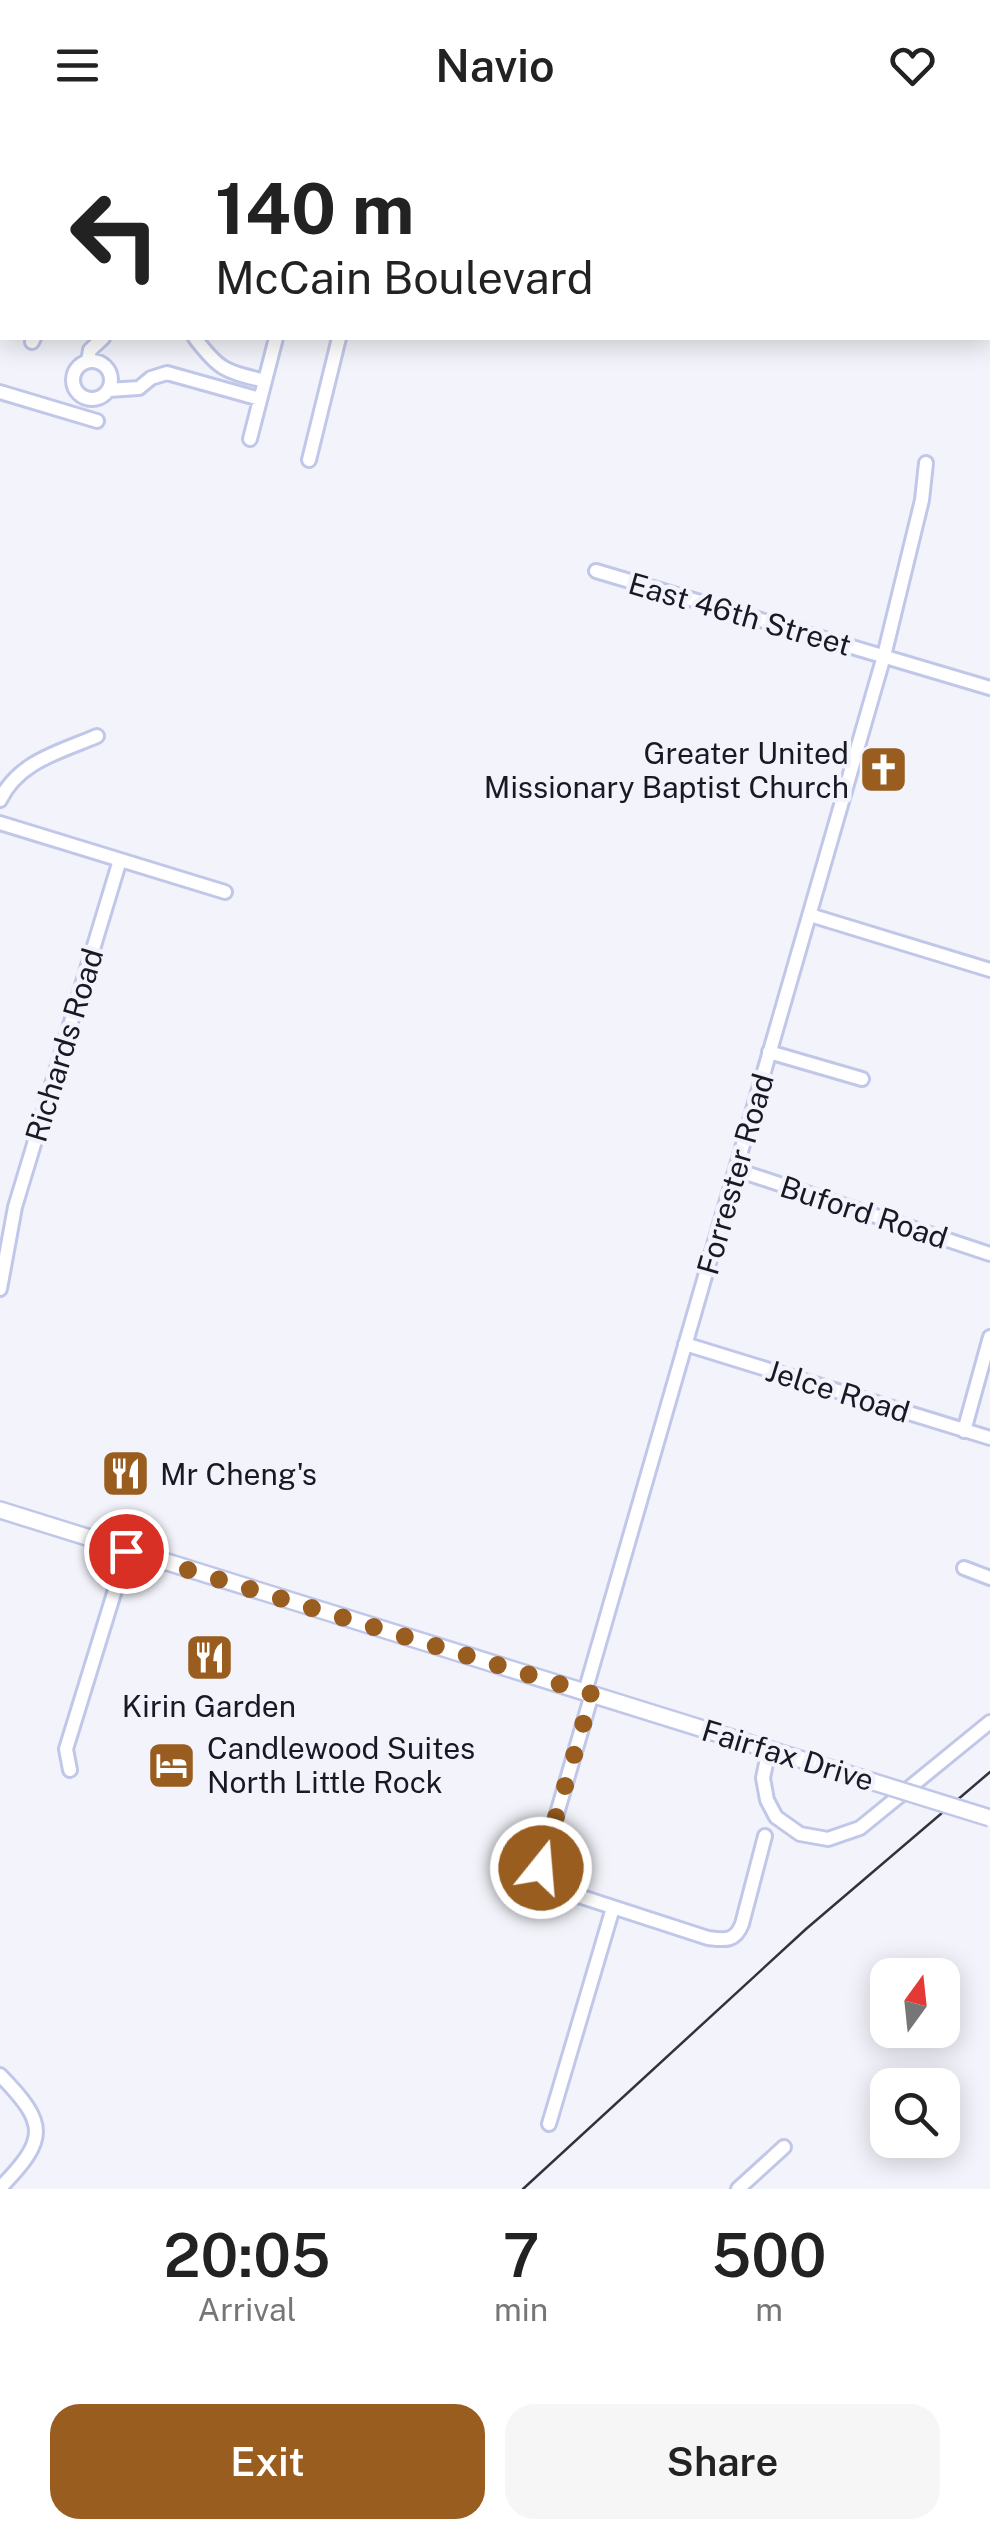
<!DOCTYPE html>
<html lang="en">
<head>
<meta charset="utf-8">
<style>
  :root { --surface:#fff; --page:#f6f6f6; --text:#222; --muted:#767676; --accent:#995d1f }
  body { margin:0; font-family:"Public Sans",sans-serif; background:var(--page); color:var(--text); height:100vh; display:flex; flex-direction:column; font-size:38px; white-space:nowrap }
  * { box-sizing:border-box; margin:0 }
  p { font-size:32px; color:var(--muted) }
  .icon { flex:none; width:55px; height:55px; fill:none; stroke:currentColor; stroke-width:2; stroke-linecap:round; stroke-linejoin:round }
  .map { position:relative; height:2059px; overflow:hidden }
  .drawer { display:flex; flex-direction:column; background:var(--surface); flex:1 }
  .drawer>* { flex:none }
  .banner { position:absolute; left:0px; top:0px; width:990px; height:210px; box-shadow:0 5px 25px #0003; background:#fff; color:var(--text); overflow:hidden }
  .needle { width:65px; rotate:15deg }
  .tools { position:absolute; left:870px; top:1828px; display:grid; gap:20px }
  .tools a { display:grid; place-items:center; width:90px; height:90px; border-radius:20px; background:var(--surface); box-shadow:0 5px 25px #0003; font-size:50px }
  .pin { position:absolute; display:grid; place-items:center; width:85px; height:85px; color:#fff; margin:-42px; border:5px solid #fff; border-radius:50%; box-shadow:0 2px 10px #0007 }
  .me { position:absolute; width:110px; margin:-55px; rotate:17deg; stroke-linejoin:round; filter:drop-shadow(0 0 8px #0008) }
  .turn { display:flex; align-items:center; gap:35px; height:210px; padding:0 50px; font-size:45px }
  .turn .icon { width:130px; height:130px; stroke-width:2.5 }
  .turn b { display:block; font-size:70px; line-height:85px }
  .eta { display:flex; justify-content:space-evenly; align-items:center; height:170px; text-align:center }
  .eta b { font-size:60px; font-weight:600; line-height:70px }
  .cta { display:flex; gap:20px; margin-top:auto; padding:20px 50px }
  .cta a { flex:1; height:115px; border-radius:30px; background:var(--accent); color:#fff; font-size:40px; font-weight:600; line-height:115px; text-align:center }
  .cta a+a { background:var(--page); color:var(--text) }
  header { display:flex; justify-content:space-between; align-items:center; height:130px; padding:0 50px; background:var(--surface); font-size:45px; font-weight:600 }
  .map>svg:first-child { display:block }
</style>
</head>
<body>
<header><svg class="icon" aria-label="menu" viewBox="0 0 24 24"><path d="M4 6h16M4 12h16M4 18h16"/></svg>Navio<svg class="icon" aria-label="heart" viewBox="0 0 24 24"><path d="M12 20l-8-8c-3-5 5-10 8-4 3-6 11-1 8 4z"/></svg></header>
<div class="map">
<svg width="990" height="2059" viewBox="0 0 990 2059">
  <rect width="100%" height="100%" fill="#f3f4fb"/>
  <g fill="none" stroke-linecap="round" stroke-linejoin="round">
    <defs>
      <path id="minor" d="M988,189L990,190
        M195,208C220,241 225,241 265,251
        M32,212L34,208
        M88,231L90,220L103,208
        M73 250a19 19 0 1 1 38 0a19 19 0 1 1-38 0Z
        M108,260L139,258L151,248L167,243L260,269
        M0,262L97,291
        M250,309L276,208
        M309,330L339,208
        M596,441L990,558
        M0,670C19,631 60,622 97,606
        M0,693L225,762
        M810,785L990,840
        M769,922L862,949
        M737,1040L990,1124
        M0,1159L15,1077L120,730
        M685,1214L990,1308
        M964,1301L990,1207
        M964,1438L990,1448
        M585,1562L884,526L922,370L926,333
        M592,1564L541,1738L542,1749L548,1756L708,1808C725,1810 735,1812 742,1794L765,1706
        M769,1619L763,1648L767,1670L776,1687L800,1704L828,1709L860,1698L990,1592
        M70,1640L66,1619L127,1421
        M0,1945C48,1994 48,2009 0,2058
        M549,1994L613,1778
        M738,2059L784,2017"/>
      <path id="major" d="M0,1380L806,1631"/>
    </defs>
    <use href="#minor" stroke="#c1c7e8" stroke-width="18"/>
    <use href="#major" stroke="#c1c7e8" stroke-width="20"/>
    <use href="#minor" stroke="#fff" stroke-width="12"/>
    <use href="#major" stroke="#fff" stroke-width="15"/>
    <path stroke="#31323e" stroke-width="2.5" d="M523,2059L806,1799L990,1642"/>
    <defs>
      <path id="major-bridge" d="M806,1631L990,1688"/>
    </defs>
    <use href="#major-bridge" stroke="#c1c7e8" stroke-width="20" stroke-linecap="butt"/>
    <use href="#major-bridge" stroke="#fff" stroke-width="15"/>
  </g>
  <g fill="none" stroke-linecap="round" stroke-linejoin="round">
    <path stroke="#995d1f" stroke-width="18" stroke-dasharray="0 32.4" d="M126,1421L592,1564L541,1738"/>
  </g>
  <defs>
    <symbol id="church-square" viewBox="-11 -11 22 22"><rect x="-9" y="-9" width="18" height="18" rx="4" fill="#995d1f" stroke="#f3f4fb"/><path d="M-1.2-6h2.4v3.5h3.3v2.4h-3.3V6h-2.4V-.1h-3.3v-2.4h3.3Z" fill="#fff"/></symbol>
    <symbol id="restaurant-square" viewBox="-11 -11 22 22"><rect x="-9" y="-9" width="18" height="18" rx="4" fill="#995d1f" stroke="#f3f4fb"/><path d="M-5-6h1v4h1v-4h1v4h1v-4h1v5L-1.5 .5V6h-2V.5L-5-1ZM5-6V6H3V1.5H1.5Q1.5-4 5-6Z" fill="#fff"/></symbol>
    <symbol id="hotel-square" viewBox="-11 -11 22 22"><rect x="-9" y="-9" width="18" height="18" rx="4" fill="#995d1f" stroke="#f3f4fb"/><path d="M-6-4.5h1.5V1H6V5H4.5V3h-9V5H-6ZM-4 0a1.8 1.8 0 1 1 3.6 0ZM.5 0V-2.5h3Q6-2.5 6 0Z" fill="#fff"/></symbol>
  </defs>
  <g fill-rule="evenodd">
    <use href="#church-square" x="856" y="612" width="55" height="55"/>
    <use href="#restaurant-square" x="98" y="1316" width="55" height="55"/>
    <use href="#restaurant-square" x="182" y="1500" width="55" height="55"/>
    <use href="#hotel-square" x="144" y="1608" width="55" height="55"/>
  </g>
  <g text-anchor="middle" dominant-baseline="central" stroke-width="9" stroke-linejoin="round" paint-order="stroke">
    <g font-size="30" fill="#181925" stroke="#f3f4fb">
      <text transform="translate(740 484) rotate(16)">East 46th Street</text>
      <text transform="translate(64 915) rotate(-73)">Richards Road</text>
      <text transform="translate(735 1044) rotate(-74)">Forrester Road</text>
      <text transform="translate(864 1082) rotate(18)">Buford Road</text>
      <text transform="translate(838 1261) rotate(17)">Jelce Road</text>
      <text transform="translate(788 1625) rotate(17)">Fairfax Drive</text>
    </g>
    <g font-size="30" fill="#181925" stroke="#f3f4fb" text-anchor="start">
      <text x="849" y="623" text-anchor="end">Greater United<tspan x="849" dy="34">Missionary Baptist Church</tspan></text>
      <text x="160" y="1344">Mr Cheng's</text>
      <text x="209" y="1576" text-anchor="middle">Kirin Garden</text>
      <text x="207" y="1618">Candlewood Suites<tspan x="207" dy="34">North Little Rock</tspan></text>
    </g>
  </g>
</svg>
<div class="tools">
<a><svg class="needle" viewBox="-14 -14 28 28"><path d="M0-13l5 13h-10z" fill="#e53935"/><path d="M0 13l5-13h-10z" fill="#767676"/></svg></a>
<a><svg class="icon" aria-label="search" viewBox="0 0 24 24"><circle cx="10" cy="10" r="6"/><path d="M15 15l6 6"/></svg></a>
</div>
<div class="pin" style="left:126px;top:1421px;background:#d93025"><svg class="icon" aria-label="arrive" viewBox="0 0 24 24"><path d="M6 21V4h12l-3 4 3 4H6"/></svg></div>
<svg class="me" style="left:541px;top:1738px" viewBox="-20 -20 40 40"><circle r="17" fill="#995d1f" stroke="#fff" stroke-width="3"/><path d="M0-11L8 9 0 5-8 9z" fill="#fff"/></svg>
<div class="banner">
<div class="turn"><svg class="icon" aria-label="left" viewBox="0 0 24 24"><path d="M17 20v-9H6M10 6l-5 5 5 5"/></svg><div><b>140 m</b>McCain Boulevard</div></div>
</div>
</div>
<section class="drawer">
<div class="eta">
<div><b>20:05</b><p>Arrival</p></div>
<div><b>7</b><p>min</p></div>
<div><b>500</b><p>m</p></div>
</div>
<div class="cta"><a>Exit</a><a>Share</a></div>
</section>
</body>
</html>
